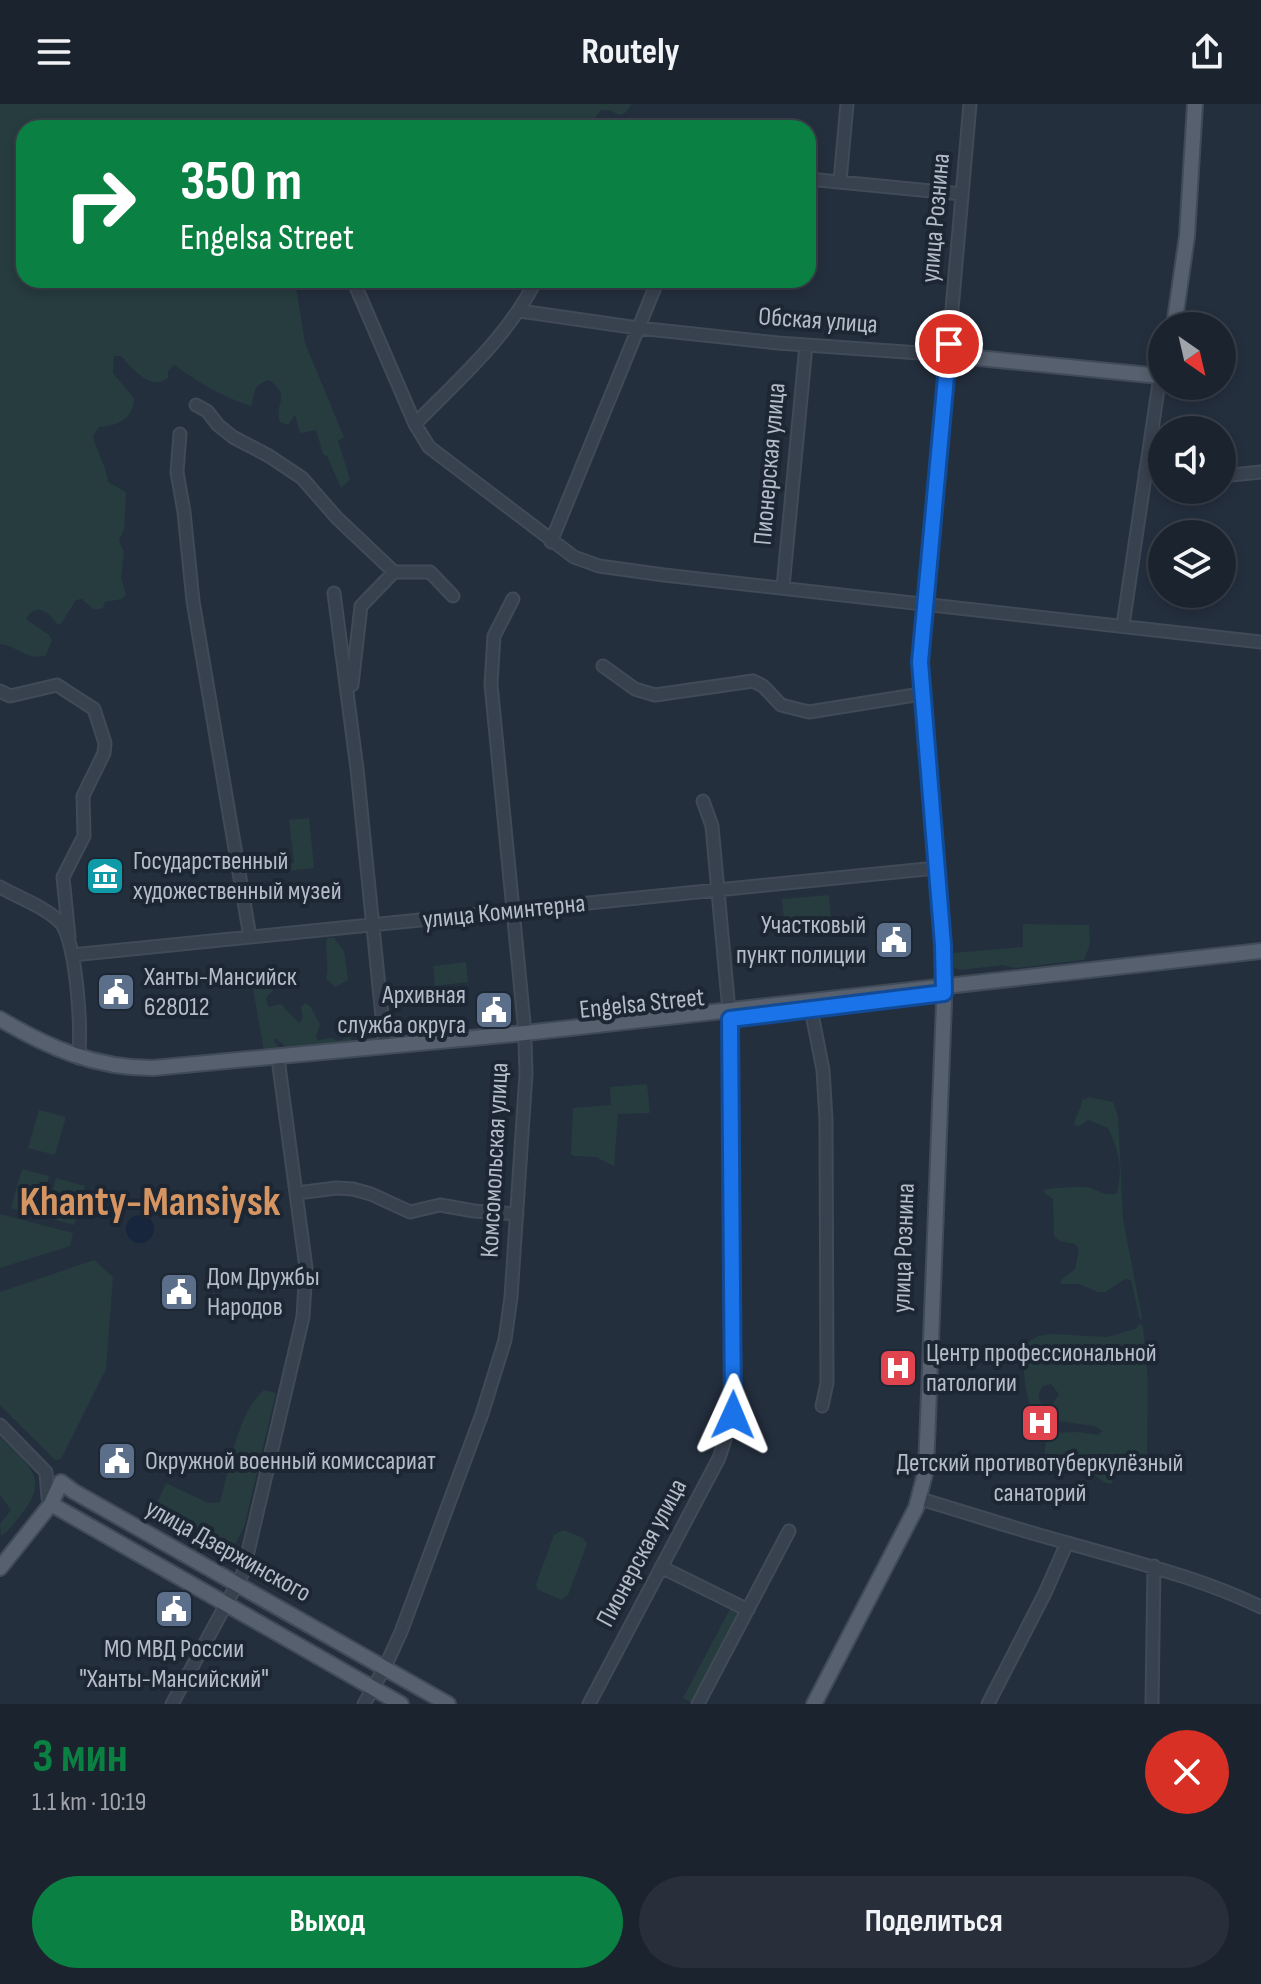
<!DOCTYPE html>
<html lang="ru">
<head>
<meta charset="utf-8">
<style>
  :root { --surface:#1b232e; --page:#282f3a; --text:#f1f3f6; --muted:#a0a4aa; --line:#39404a; --accent:#0b8043 }
  body { margin:0; font-family:"Sofia Sans Condensed",sans-serif; background:var(--page); color:var(--text); height:100vh; display:flex; flex-direction:column; font-size:30px; white-space:nowrap }
  * { box-sizing:border-box; margin:0 }
  p { font-size:26px; color:var(--muted) }
  .icon { flex:none; width:44px; height:44px; fill:none; stroke:currentColor; stroke-width:2; stroke-linecap:round; stroke-linejoin:round }
  .map { position:relative; height:1600px; overflow:hidden }
  .sheet { display:flex; flex-direction:column; background:var(--surface); flex:1 }
  .sheet>* { flex:none }
  .guide { position:absolute; left:16px; top:16px; width:800px; height:168px; border-radius:24px; box-shadow:0 4px 12px #0003,0 0 0 2px var(--line); background:#0b8043; color:#fff; overflow:hidden }
  .needle { width:52px; rotate:146deg }
  .buttons { position:absolute; left:1148px; top:208px; display:grid; gap:16px }
  .buttons a { display:grid; place-items:center; width:88px; height:88px; border-radius:50%; background:var(--surface); box-shadow:0 4px 12px #0003,0 0 0 2px var(--line); font-size:40px }
  .pin { position:absolute; display:grid; place-items:center; width:68px; height:68px; color:#fff; margin:-34px; border:4px solid #fff; border-radius:50%; box-shadow:0 2px 8px #0007 }
  .me { position:absolute; width:88px; margin:-44px; rotate:1deg; stroke-linejoin:round; filter:drop-shadow(0 0 6px #0008) }
  .turn { display:flex; align-items:center; gap:28px; height:168px; padding:0 32px; font-size:36px }
  .turn .icon { width:104px; height:104px; stroke-width:2.5 }
  .turn b { display:block; font-size:56px; line-height:68px }
  .round { display:grid; place-items:center; flex:none; width:84px; height:84px; border-radius:42px; background:var(--page) }
  .summary { display:flex; align-items:center; justify-content:space-between; height:136px; padding:0 32px }
  h1 { font-size:48px; font-weight:700; line-height:60px; color:var(--accent) }
  .primary-button { display:flex; gap:16px; margin-top:auto; padding:16px 32px }
  .primary-button a { flex:1; height:92px; border-radius:48px; background:var(--accent); color:#fff; font-size:32px; font-weight:700; line-height:92px; text-align:center }
  .primary-button a+a { background:var(--page); color:var(--text) }
  header { display:flex; justify-content:space-between; align-items:center; height:104px; padding:0 32px; background:var(--surface); font-size:36px; font-weight:700 }
  .map>svg:first-child { display:block }
</style>
</head>
<body>
<header><svg class="icon" aria-label="menu" viewBox="0 0 24 24"><path d="M4 6h16M4 12h16M4 18h16"/></svg>Routely<svg class="icon" aria-label="share" viewBox="0 0 24 24"><path d="M12 15V3M7 8l5-5 5 5M5 13v7h14v-7"/></svg></header>
<div class="map">
<svg width="1261" height="1600" viewBox="0 0 1261 1600">
  <rect width="100%" height="100%" fill="#242f3e"/>
  <path fill="#263c3f" d="M0,0H632L625,9L619,11L609,6H601L590,20L584,19L578,24H24V176H295L305,239L344,333L338,337L350,375L341,384L327,352L323,350L316,326L300,329L295,311L288,321L280,318C273,299 293,293 269,276C251,282 256,287 251,302C222,293 198,278 174,261L168,267V274C151,288 132,264 121,252H114L113,269L134,294C134,315 117,322 99,323L93,332C97,349 106,361 108,378L126,388L124,425L119,437L124,448L121,473L126,490L122,495L105,498L103,504C92,508 89,501 82,495L76,496L61,520H57C49,507 35,498 26,515L49,531L52,536L46,551C28,558 18,542 0,540Z
    M309,714L314,764L270,769V761L294,759L289,716Z
    M829,791L831,813L784,819L782,795Z
    M1023,820L1089,821L1090,840L1084,856L1015,864L1003,861L960,866L954,864L953,849L1023,843Z
    M327,834H334L344,847L348,876L335,883L326,874C330,860 324,846 327,834Z
    M466,858L468,878L435,882L433,862Z
    M254,875L273,886L266,894L268,903L281,900L299,919L303,915L301,903L305,899L310,902L320,920L316,932L318,936L332,934L338,937L349,933L353,936L289,945L275,934L274,937L280,945L264,947L252,879Z
    M647,980L650,1009L618,1010L614,1062L596,1053L574,1052L571,1050L573,1004L611,1001L610,983Z
    M1089,993L1113,998L1118,1012L1123,1115L1142,1214L1140,1216L1131,1176L1125,1175L1105,1188H1098L1079,1180H1062L1060,1177L1075,1165L1079,1146L1075,1140L1060,1137L1054,1132L1053,1095L1044,1089V1086C1054,1083 1073,1083 1085,1083C1098,1084 1102,1094 1117,1089C1123,1062 1119,1048 1108,1024L1088,1016L1079,1022L1074,1021C1075,1011 1081,1007 1082,996Z
    M39,1006L66,1013L55,1051L28,1044Z
    M22,1065L49,1072L38,1112L11,1104Z
    M56,1074L85,1082L74,1121L45,1113Z
    M0,1110L73,1129L70,1142L0,1164Z
    M94,1156L113,1173L106,1265L61,1355L55,1356L0,1301V1188Z
    M1140,1220L1143,1222L1148,1278L1147,1352L1141,1359H1111L1107,1366L1115,1373L1111,1380C1095,1378 1090,1360 1075,1360C1069,1360 1061,1364 1055,1366C1043,1357 1042,1340 1050,1329L1078,1328L1098,1331L1102,1327L1095,1322L1057,1317L1053,1313L1051,1303L1059,1290L1051,1280L1043,1282C1034,1294 1042,1296 1043,1305L1039,1309L1033,1306C1024,1292 1021,1255 1027,1239L1038,1232L1052,1230L1107,1233L1135,1225Z
    M264,1286L276,1289L244,1423L226,1458L150,1415L166,1379L208,1399L220,1398C229,1366 238,1307 264,1286Z
    M0,1333C25,1359 51,1372 23,1408C16,1416 10,1426 1,1432L0,1420L11,1406L0,1391Z
    M563,1426L583,1434L587,1440L568,1491L561,1496L537,1485L536,1480L554,1431Z
    M731,1503L743,1509L694,1600L683,1594Z"/>
  <path fill="#17263c" d="M126 1125a14 14 0 1 1 28 0a14 14 0 1 1-28 0Z"/>
  <g fill="none" stroke-linecap="round" stroke-linejoin="round">
    <defs>
      <path id="minor" d="M808,75L962,90
        M840,77L847,0
        M353,176L415,320L429,343L574,453L599,462L664,471L1261,538
        M520,207L638,224L778,239L948,251L970,0
        M196,301L207,307L218,321L233,333L269,352L302,374L337,414L394,468H430L453,492
        M415,320C459,275 508,233 536,176
        M180,330L177,368L184,408L193,497L250,833
        M1145,369L1162,371
        M1222,372L1261,368
        M551,438L658,176
        M783,483L806,241
        M334,489L357,665L385,942
        M513,495L494,532L491,580L525,929
        M1123,521L1160,272
        M603,562L635,585L655,591L753,577L763,582L781,601L809,608L921,590
        M352,581L361,502L394,468
        M0,587L10,592L57,581L94,605L105,639L104,649L83,692L84,732L63,773L69,833
        M703,697L712,722L729,907
        M0,783C19,794 45,803 60,818C76,833 83,931 78,954
        M72,851L936,764
        M811,905L823,966L826,1015L827,1279L822,1302
        M297,1089L336,1084L353,1085L371,1090L410,1108L440,1101L474,1107L517,1110
        M0,1321L46,1368L48,1394
        M920,1395C969,1409 1018,1426 1068,1439C1134,1458 1198,1473 1261,1503
        M661,1463L748,1506
        M172,1600L243,1469L303,1213L306,1164L279,962
        M364,1600L385,1563L401,1528L482,1310L505,1236L511,1193L526,970L525,937
        M589,1600L719,1354L733,1311L730,915
        M698,1600L789,1427
        M988,1600L1045,1489L1067,1439
        M1152,1600L1154,1462"/>
      <path id="major" d="M1174,222L1187,132L1195,0
        M0,915C49,944 95,964 153,964L525,929L1261,847
        M61,1378L73,1387L448,1600
        M51,1400L401,1600
        M0,1464L51,1400L61,1378
        M814,1600L916,1404L926,1366L944,899L943,841L920,558L948,251L1160,272L1162,267"/>
    </defs>
    <use href="#minor" stroke="#414a57" stroke-width="15"/>
    <use href="#major" stroke="#414a57" stroke-width="18"/>
    <use href="#minor" stroke="#38414e" stroke-width="11"/>
    <use href="#major" stroke="#56606e" stroke-width="14"/>
  </g>
  <g fill="none" stroke-linecap="round" stroke-linejoin="round">
    <defs>
      <path id="route" d="M733,1311L730,915L944,889L943,841L920,558L949,240"/>
    </defs>
    <use href="#route" stroke="#114b97" stroke-width="20"/>
    <use href="#route" stroke="#1a73e8" stroke-width="14"/>
  </g>
  <defs>
    <symbol id="museum-square" viewBox="-11 -11 22 22"><rect x="-9" y="-9" width="18" height="18" rx="4" fill="#0f9aa8" stroke="#1d2633"/><path d="M0-6L6-3V-2H-6V-3ZM-5-1h2V3h-2ZM-1-1h2V3h-2ZM3-1h2V3H3ZM-6 4H6V6H-6Z" fill="#fff"/></symbol>
    <symbol id="civic-square" viewBox="-11 -11 22 22"><rect x="-9" y="-9" width="18" height="18" rx="4" fill="#5c6f8a" stroke="#1d2633"/><path d="M-.6-6.5H3V-4.5H.6V-3L4-1V1h2V6H-6V1h2V-1L-.6-3ZM-1.2 2.5V6h2.4V2.5Z" fill="#fff"/></symbol>
    <symbol id="hospital-square" viewBox="-11 -11 22 22"><rect x="-9" y="-9" width="18" height="18" rx="4" fill="#e0444e" stroke="#1d2633"/><path d="M-5-5h3v3.5h4V-5h3V5h-3V1.5h-4V5h-3Z" fill="#fff"/></symbol>
  </defs>
  <g fill-rule="evenodd">
    <use href="#museum-square" x="83" y="750" width="44" height="44"/>
    <use href="#civic-square" x="872" y="814" width="44" height="44"/>
    <use href="#civic-square" x="94" y="866" width="44" height="44"/>
    <use href="#civic-square" x="472" y="884" width="44" height="44"/>
    <use href="#civic-square" x="157" y="1166" width="44" height="44"/>
    <use href="#hospital-square" x="876" y="1242" width="44" height="44"/>
    <use href="#hospital-square" x="1018" y="1297" width="44" height="44"/>
    <use href="#civic-square" x="95" y="1335" width="44" height="44"/>
    <use href="#civic-square" x="152" y="1483" width="44" height="44"/>
  </g>
  <g text-anchor="middle" dominant-baseline="central" stroke-width="8" stroke-linejoin="round" paint-order="stroke">
    <g font-size="26" fill="#b4bcc9" stroke="#1d2633">
      <text transform="translate(936 114) rotate(-85)">улица Рознина</text>
      <text transform="translate(818 217) rotate(4)">Обская улица</text>
      <text transform="translate(770 360) rotate(-85)">Пионерская улица</text>
      <text transform="translate(504 808) rotate(-6)">улица Коминтерна</text>
      <text transform="translate(642 900) rotate(-6)">Engelsa Street</text>
      <text transform="translate(495 1056) rotate(-87)">Комсомольская улица</text>
      <text transform="translate(904 1144) rotate(-88)">улица Рознина</text>
      <text transform="translate(228 1447) rotate(29)">улица Дзержинского</text>
      <text transform="translate(642 1449) rotate(-62)">Пионерская улица</text>
    </g>
    <g font-size="26" fill="#b4bcc9" stroke="#1d2633" text-anchor="start">
      <text x="133" y="757">Государственный<tspan x="133" dy="30">художественный музей</tspan></text>
      <text x="866" y="821" text-anchor="end">Участковый<tspan x="866" dy="30">пункт полиции</tspan></text>
      <text x="144" y="873">Ханты-Мансийск<tspan x="144" dy="30">628012</tspan></text>
      <text x="466" y="891" text-anchor="end">Архивная<tspan x="466" dy="30">служба округа</tspan></text>
      <text x="207" y="1173">Дом Дружбы<tspan x="207" dy="30">Народов</tspan></text>
      <text x="926" y="1249">Центр профессиональной<tspan x="926" dy="30">патологии</tspan></text>
      <text x="145" y="1357">Окружной военный комиссариат</text>
      <text x="1040" y="1359" text-anchor="middle">Детский противотуберкулёзный<tspan x="1040" dy="30">санаторий</tspan></text>
      <text x="174" y="1545" text-anchor="middle">МО МВД России<tspan x="174" dy="30">"Ханты-Мансийский"</tspan></text>
    </g>
    <g font-size="42" font-weight="bold" fill="#d59563" stroke="#1d2633">
      <text x="150" y="1098">Khanty-Mansiysk</text>
    </g>
  </g>
</svg>
<div class="buttons">
<a><svg class="needle" viewBox="-14 -14 28 28"><path d="M0-13l5 13h-10z" fill="#e53935"/><path d="M0 13l5-13h-10z" fill="#a0a4aa"/></svg></a>
<a><svg class="icon" aria-label="sound" viewBox="0 0 24 24"><path d="M4 9h4l5-4v14l-5-4H4zM17 9q2 3 0 6"/></svg></a>
<a><svg class="icon" aria-label="layers" viewBox="0 0 24 24"><path d="M12 4l9 5-9 5-9-5zM3 14l9 5 9-5"/></svg></a>
</div>
<div class="pin" style="left:949px;top:240px;background:#d93025"><svg class="icon" aria-label="arrive" viewBox="0 0 24 24"><path d="M6 21V4h12l-3 4 3 4H6"/></svg></div>
<svg class="me" style="left:733px;top:1311px" viewBox="-20 -20 40 40"><path d="M0-17L14 15 0 8-14 15z" fill="#1a73e8" stroke="#fff" stroke-width="4"/></svg>
<div class="guide">
<div class="turn"><svg class="icon" aria-label="right" viewBox="0 0 24 24"><path d="M7 20v-9h11M14 6l5 5-5 5"/></svg><div><b>350 m</b>Engelsa Street</div></div>
</div>
</div>
<section class="sheet">
<div class="summary"><div><h1>3 мин</h1><p>1.1 km · 10:19</p></div><a class="round" style="background:#d93025;color:#fff"><svg class="icon" aria-label="close" viewBox="0 0 24 24"><path d="M6 6l12 12M18 6L6 18"/></svg></a></div>
<div class="primary-button"><a>Выход</a><a>Поделиться</a></div>
</section>
</body>
</html>
